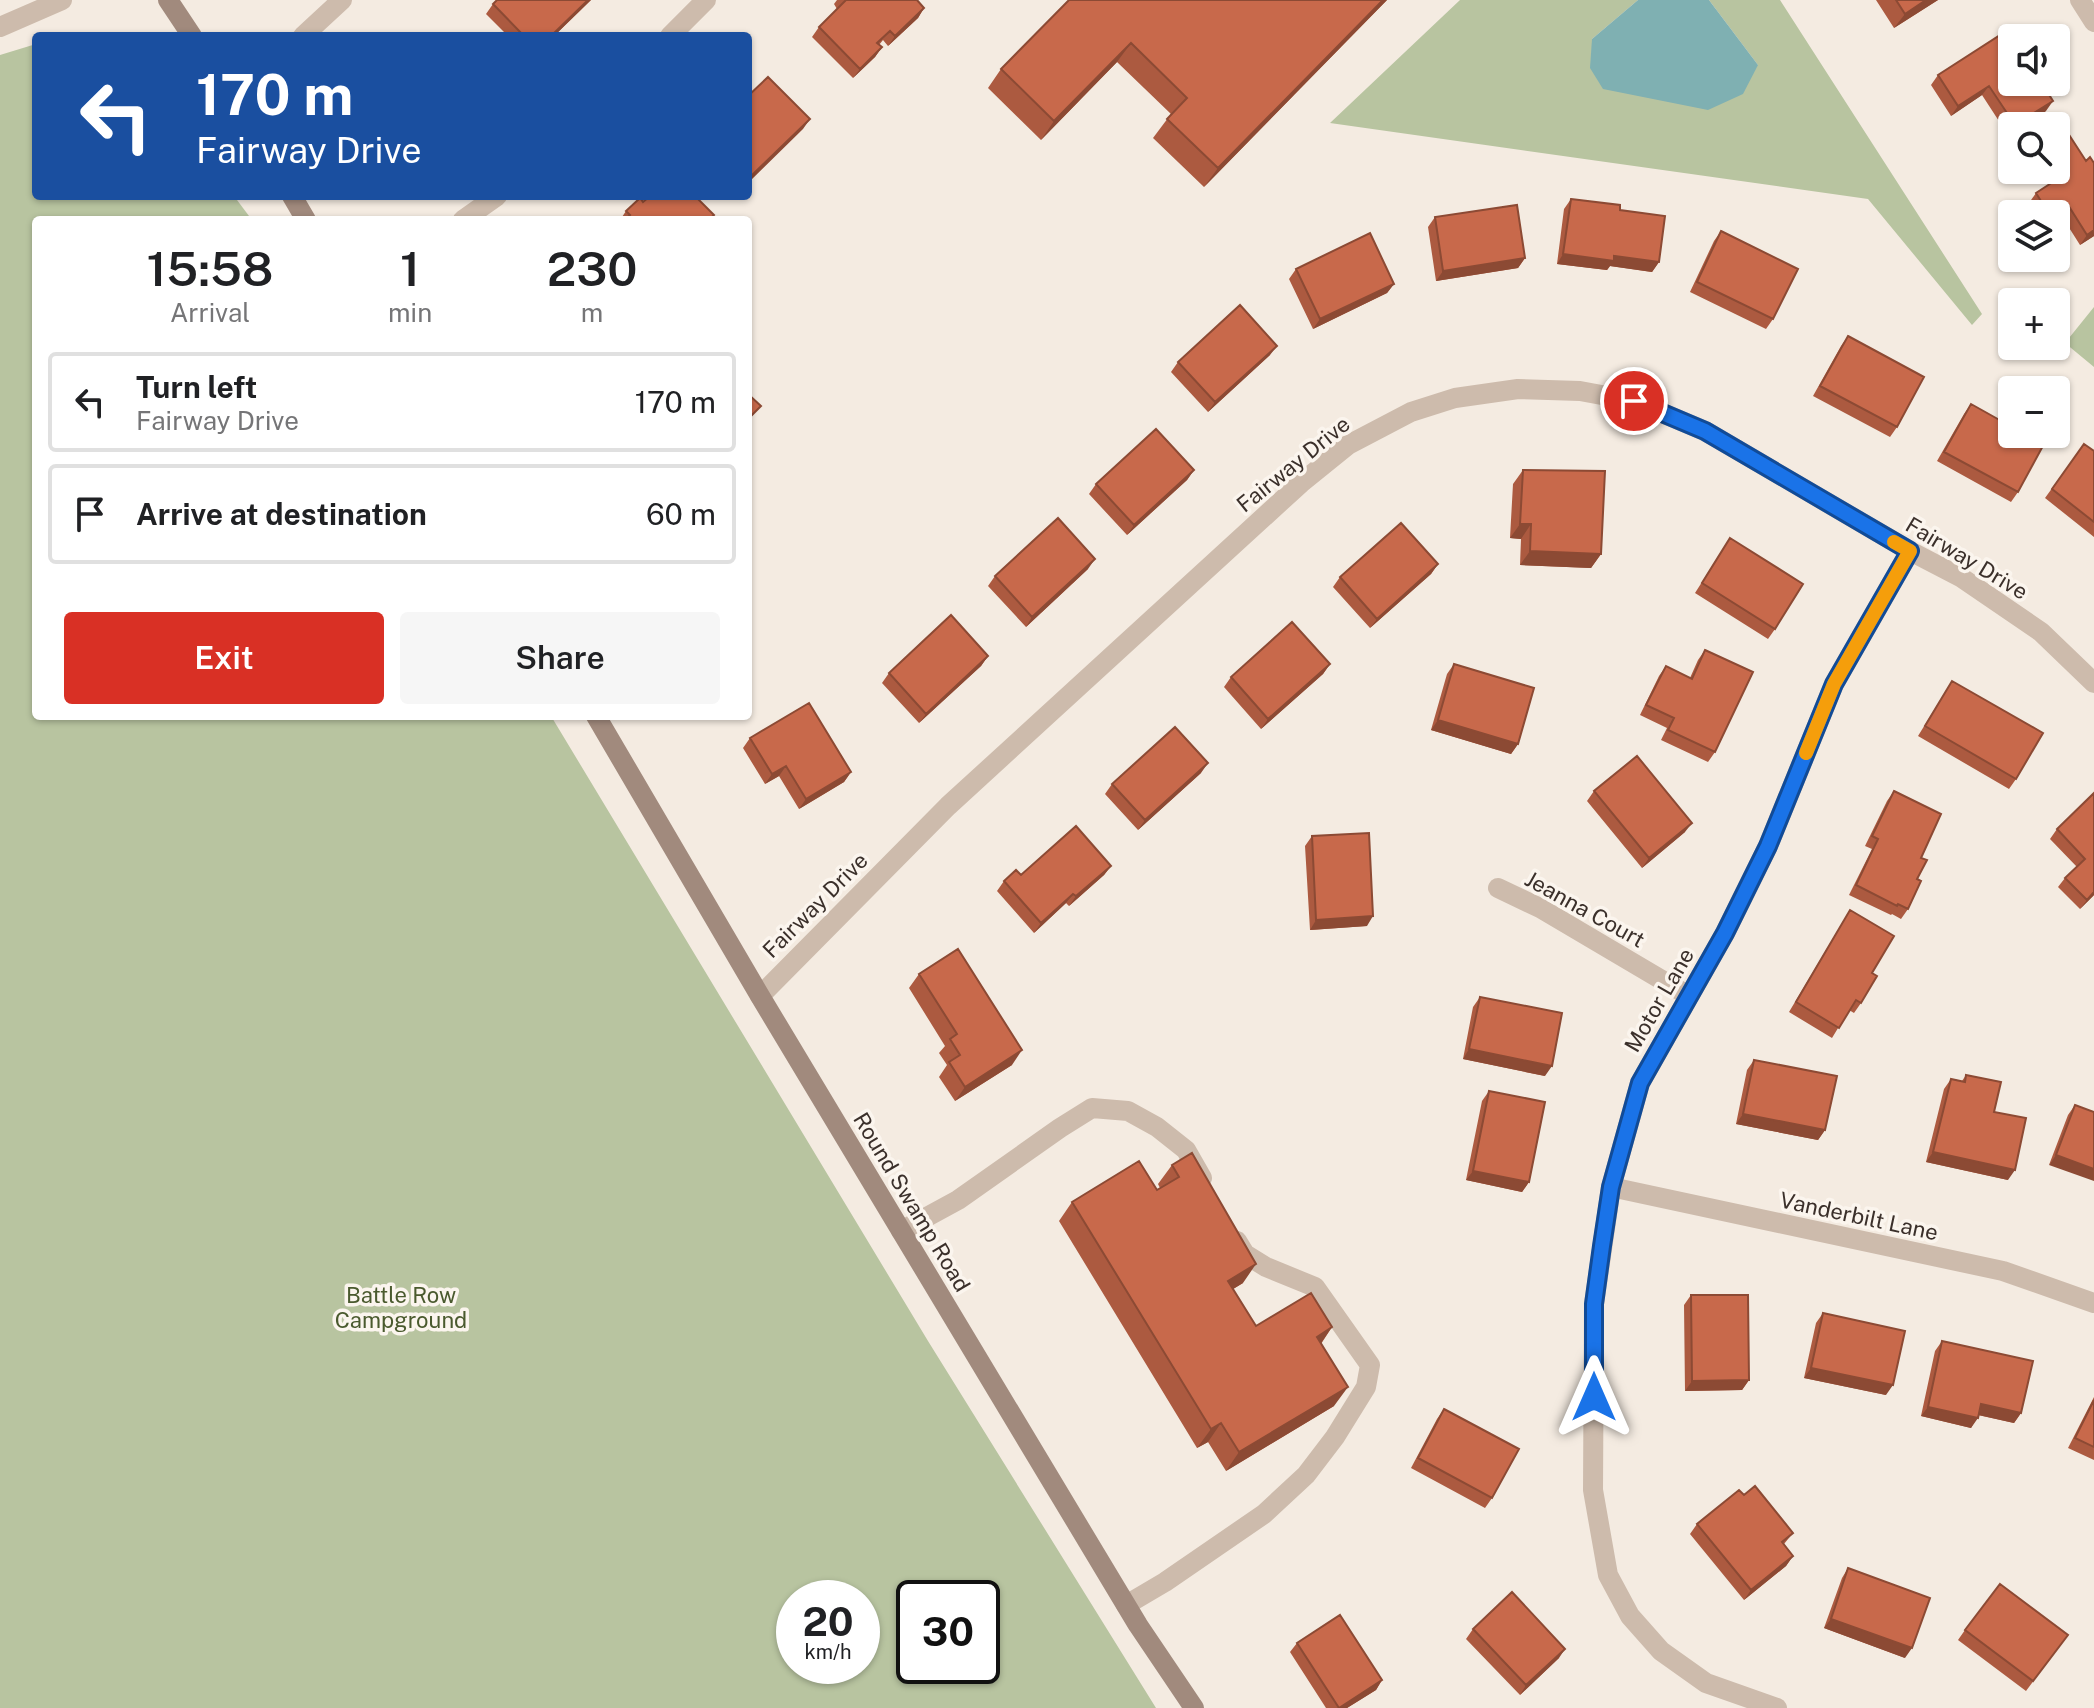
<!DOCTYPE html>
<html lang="en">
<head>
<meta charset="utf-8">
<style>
  :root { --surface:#fff; --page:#f6f6f6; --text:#202124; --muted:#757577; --line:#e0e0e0; --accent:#d93025 }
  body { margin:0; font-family:"Public Sans",sans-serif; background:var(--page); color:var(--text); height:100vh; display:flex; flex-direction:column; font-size:30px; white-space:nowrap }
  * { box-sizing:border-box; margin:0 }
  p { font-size:26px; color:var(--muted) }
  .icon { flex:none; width:44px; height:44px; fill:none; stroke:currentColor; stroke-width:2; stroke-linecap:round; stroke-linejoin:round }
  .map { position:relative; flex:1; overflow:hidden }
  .side { position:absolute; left:32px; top:216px; width:720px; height:504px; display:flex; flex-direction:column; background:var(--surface); border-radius:8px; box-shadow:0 2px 6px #0004 }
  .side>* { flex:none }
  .guide { position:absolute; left:32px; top:32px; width:720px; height:168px; border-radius:8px; box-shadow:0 2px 6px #0004; background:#1a4fa0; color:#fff; overflow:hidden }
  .buttons { position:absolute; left:1998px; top:24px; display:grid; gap:16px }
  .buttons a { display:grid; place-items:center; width:72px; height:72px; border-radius:8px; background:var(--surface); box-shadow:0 2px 6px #0004; font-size:40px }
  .speed { position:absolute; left:776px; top:1580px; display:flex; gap:16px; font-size:40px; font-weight:700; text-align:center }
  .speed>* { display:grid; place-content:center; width:104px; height:104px; border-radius:50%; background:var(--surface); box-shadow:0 2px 6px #0004; line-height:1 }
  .speed small { font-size:20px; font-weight:400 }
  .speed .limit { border:4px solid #111; border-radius:12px; background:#fff; color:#111 }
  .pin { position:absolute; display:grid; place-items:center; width:68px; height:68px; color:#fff; margin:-34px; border:4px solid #fff; border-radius:50%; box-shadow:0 2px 8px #0007 }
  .me { position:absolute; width:88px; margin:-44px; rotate:0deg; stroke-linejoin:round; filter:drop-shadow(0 0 6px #0008) }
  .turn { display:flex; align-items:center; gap:28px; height:168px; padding:0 32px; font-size:36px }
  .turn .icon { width:104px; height:104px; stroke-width:2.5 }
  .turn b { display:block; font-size:56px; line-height:68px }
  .eta { display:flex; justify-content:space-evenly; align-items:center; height:136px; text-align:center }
  .eta b { font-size:48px; font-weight:600; line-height:56px }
  .cta { display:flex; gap:16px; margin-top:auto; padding:16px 32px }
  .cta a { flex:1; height:92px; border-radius:8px; background:var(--accent); color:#fff; font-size:32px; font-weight:600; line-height:92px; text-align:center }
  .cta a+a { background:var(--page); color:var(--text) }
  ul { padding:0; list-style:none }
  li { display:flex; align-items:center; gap:24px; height:100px; margin:0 16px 12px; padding:0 16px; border:4px solid var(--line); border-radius:8px }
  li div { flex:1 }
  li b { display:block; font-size:30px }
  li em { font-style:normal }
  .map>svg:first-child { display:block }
</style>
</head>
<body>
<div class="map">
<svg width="2094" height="1708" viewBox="0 0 2094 1708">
  <rect width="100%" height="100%" fill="#f4ebe1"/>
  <path fill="#b8c4a0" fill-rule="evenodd" d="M1460,0H1638L1592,39L1758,65L1709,0H1780L1982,314L1972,325L1868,199L1330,123Z
    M36,44V196H234L252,220H36V716H551L928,1341L1156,1708H0V55ZM794,1598H862V1666H794ZM914,1598H982V1666H914Z
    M2094,307V367L2065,343Z"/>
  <path fill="#7fb0b2" d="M1638,0H1709L1758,65L1743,94L1708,110L1603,89L1590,68L1592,39Z"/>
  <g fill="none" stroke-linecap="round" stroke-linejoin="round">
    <path stroke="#cdbbac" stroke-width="20" d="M901,1231L958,1200L1060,1128L1092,1108L1128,1111L1157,1127L1186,1150L1202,1178
      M1126,1605L1165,1582L1264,1514L1306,1475L1335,1437L1366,1387L1370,1365L1315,1287L1266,1267L1245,1254L1237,1241"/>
    <path stroke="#cdbbac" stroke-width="20" d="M2080,0L2094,22
      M0,27L62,0
      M303,36L342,0
      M670,36L706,0
      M463,220L497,196
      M1498,888L1540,908L1689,996
      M760,996L948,806L1301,483L1348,445L1411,412L1455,398L1518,389L1580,391L1634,401L1705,431L1910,551L1962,578L2041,632L2094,683
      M1611,1187L2003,1271L2094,1303
      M1777,1708L1706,1683L1661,1651L1630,1616L1608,1575L1593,1490L1594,1304L1611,1187L1640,1083L1725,933L1768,846L1834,684L1910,551"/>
    <path stroke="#a18a7d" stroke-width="20" d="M168,0L192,36
      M292,196L306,220
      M596,716L760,996L1138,1625L1194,1708"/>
  </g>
  <path fill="#ac5a40" d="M591,0L554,36H508L486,14L493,4Z
    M837,0H917L924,8L918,18L888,46L883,40L879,45L882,47L875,57L853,78L812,37L819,27L837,9L834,4Z
    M1069,0H1387L1204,187L1153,138L1171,114L1117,62L1041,140L988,88L1001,69Z
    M1876,0H1938L1894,28Z
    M2008,30L2046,111L2022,126H2012V132L2008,135L1982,95L1951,116L1931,85L1938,75Z
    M2056,132L2086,161L2094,163V236L2080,245L2061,215L2036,214L2029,203L2036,193L2052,182L2047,174L2033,183L2024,170H2056Z
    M1571,199L1620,210L1659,262L1652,272L1610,266L1607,270L1557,264L1564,209Z
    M626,211L714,215L711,220H620Z
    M1435,217L1525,258L1518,268L1436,281L1428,227Z
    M1721,231L1773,319L1766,329L1690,292L1714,241Z
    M1296,269L1394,284L1387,293L1313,329L1289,279Z
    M1848,336L1897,427L1890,437L1813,396L1841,346Z
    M1270,355L1208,412L1171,372L1178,362Z
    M1971,404L2018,492L2011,502L1937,461L1964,414Z
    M2084,444L2094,451V537L2045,498Z
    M1194,470L1187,480L1127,535L1089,494L1096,484Z
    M1523,470L1601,554L1591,568L1520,565L1521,539L1510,538L1513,484Z
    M1730,538L1775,629L1768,639L1695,593Z
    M1438,564L1431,574L1370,628L1333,587L1340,577Z
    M1088,569L1026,627L988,586L995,576Z
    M1705,650L1715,752L1708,762L1661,740L1667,728L1640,715L1659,676L1666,666L1690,678L1698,660Z
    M988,656L981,666L919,723L882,683L889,673Z
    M1330,664L1323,674L1261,729L1224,687L1231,677Z
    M1454,664L1518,744L1511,754L1431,730L1447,674Z
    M1952,681L2016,779L2009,789L1918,736Z
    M750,738L851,772L844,782L799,809L779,776L765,784L743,748Z
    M1201,773L1138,830L1105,794L1112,784Z
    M1594,791L1685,832L1642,868L1587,801Z
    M1894,791L1921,858L1917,879L1908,909L1901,919L1892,914L1891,915L1849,895L1872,849L1865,846L1887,801Z
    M2094,793V895L2080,909L2058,887L2065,878L2077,867L2050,839L2057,829Z
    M1312,836L1367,926L1310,930L1305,846Z
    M1111,866L1104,875L1069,906L1066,903L1034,933L997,891L1004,881Z
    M1850,910L1872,973L1861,1003L1854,1013L1849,1010L1832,1038L1789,1012Z
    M919,974L1012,1065L955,1101L939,1077L947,1065L939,1053L945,1046L909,988Z
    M1480,997L1545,1076L1463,1059L1473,1007Z
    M1754,1060L1825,1130L1818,1140L1736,1124L1747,1070Z
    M1966,1075L1994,1112L2008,1180L1926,1162L1944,1089L1951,1079L1962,1081Z
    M1489,1091L1529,1182L1522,1192L1466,1180L1482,1101Z
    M2075,1105L2094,1112L2049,1165L2068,1115Z
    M1172,1165L1243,1283L1233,1289L1256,1326L1332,1327L1321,1344L1334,1406L1226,1471L1208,1442L1197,1448L1059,1221L1072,1202L1157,1190L1160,1188L1158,1184Z
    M1691,1295L1749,1380L1742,1390L1685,1391L1684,1305Z
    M1823,1313L1886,1395L1804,1378L1816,1323Z
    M1942,1341L2021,1413L2014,1423L1978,1415L1971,1428L1921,1416L1935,1351Z
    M2094,1397V1460L2068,1448Z
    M1444,1409L1492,1498L1485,1508L1411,1468L1437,1419Z
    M1744,1495L1793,1533L1784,1544L1793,1556L1786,1566L1744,1600L1690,1534L1697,1524Z
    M1848,1568L1905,1658L1824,1628L1842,1578Z
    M1473,1629L1559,1658L1520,1695L1466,1639Z
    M1965,1630L2068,1635L2026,1691L1958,1640Z
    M1297,1643L1382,1680L1376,1690L1347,1708H1326L1290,1652Z"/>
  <path fill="#8c4a34" d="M588,0H591L554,36H551Z
    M1383,0H1387L1204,187L1218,168Z
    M1926,0H1938L1894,28L1905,14Z
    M924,8L918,18L888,46L895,36Z
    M1131,43L1117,62L1041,140L1054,121Z
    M882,47L875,57L853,78L860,69Z
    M1989,86L1982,95L1951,116L1958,106Z
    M2053,101L2046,111L2022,126H2014Z
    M810,119L803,129L748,183V179Z
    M2045,170H2050L2047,174L2033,183L2040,173Z
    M2068,205L2061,215L2056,218V214Z
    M2094,230V236L2080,245L2087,235Z
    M1563,254L1614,256L1659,262L1652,272L1610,266L1607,270L1557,264Z
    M1525,258L1518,268L1436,281L1443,271Z
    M1394,284L1387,293L1313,329L1320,319Z
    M1277,346L1270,355L1208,412L1215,402Z
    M1194,470L1187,480L1127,535L1134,525Z
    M1520,524H1531L1521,539L1510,538Z
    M1530,551L1601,554L1591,568L1520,565Z
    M1095,559L1088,569L1026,627L1032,617Z
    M1438,564L1431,574L1370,628L1377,619Z
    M988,656L981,666L919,723L926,714Z
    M1330,664L1323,674L1261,729L1268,719Z
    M1438,720L1518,744L1511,754L1431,730Z
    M1208,763L1201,773L1138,830L1145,820Z
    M786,766L779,776L765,784L772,774Z
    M851,772L844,782L799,809L806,799Z
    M1692,823L1685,832L1642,868L1649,858Z
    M1111,866L1104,875L1069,906L1076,896Z
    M2094,892V895L2080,909L2087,900Z
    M1073,894L1066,903L1034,933L1041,923Z
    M1373,916L1367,926L1310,930L1316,920Z
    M1469,1049L1552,1066L1545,1076L1463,1059Z
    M1022,1050L1012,1065L955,1101L965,1087Z
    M1743,1114L1825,1130L1818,1140L1736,1124Z
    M1933,1152L2015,1170L2008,1180L1926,1162Z
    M2056,1155L2094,1169V1181L2049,1165Z
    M1473,1171L1529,1182L1522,1192L1466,1180Z
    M1256,1264L1243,1283L1215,1300L1228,1281Z
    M1332,1327L1319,1346L1317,1337Z
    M1811,1368L1893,1385L1886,1395L1804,1378Z
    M1749,1380L1742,1390L1685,1391L1692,1381Z
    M1348,1387L1334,1406L1226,1471L1239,1452Z
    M1981,1404L2021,1413L2014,1423L1974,1414Z
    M1928,1407L1978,1418L1971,1428L1921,1416Z
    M1221,1423L1208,1442L1197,1448L1211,1429Z
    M1793,1556L1786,1566L1744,1600L1751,1590Z
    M1831,1619L1912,1648L1905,1658L1824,1628Z
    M1565,1649L1559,1658L1520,1695L1526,1685Z
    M1382,1680L1376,1690L1347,1708H1339Z"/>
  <path fill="#c8694b" stroke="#8c4a34" stroke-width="2" d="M497,0H588L551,36H524L493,4Z
    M846,0H917L924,8L895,36L890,31L877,43L882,47L860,69L819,27Z
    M1069,0H1383L1218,168L1167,119L1187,98L1131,43L1054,121L1001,69Z
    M1896,0H1926L1905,14Z
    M2008,30L2013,38L2012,82H2041L2053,101L2015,125L1989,86L1958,106L1938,75Z
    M768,77L810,119L748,179V96Z
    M2064,127L2086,161L2090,157L2094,163V230L2087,235L2068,205L2055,214H2049L2036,193L2062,176L2056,167V132Z
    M650,196H695L714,215L709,220H625L630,215L626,211L640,198L643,202Z
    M1571,199L1620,205V210L1665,216L1659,262L1614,256V261L1563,254Z
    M1517,205L1525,258L1443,271L1435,217Z
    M1721,231L1798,269L1773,319L1697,282Z
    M1370,233L1394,284L1320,319L1296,269Z
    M1240,305L1277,346L1215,402L1178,362Z
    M1848,336L1924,377L1897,427L1820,386Z
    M748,394L761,406L748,419Z
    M1971,404L2012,427V434H2025L2044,444L2018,492L1944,452Z
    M1156,429L1194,470L1134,525L1096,484Z
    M2084,444L2094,451V522L2052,489Z
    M1523,470L1605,471L1601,554L1530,551L1531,524H1520Z
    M1058,518L1095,559L1032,617L995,576Z
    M1401,523L1438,564L1377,619L1340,577Z
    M1730,538L1803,584L1775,629L1702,583Z
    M951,615L988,656L926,714L889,673Z
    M1292,622L1330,664L1268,719L1231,677Z
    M1705,650L1753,672L1715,752L1668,730L1674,718L1646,705L1666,666L1692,679Z
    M1454,664L1534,688L1518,744L1438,720Z
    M1952,681L2043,733L2016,779L1925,726Z
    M809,703L851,772L806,799L786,766L772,774L750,738Z
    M1175,727L1208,763L1145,820L1112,784Z
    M1637,756L1692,823L1649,858L1594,791Z
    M1894,791L1941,814L1921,858L1927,860L1917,879L1921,881L1908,909L1898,904L1897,906L1856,885L1878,839L1872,836Z
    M2094,793V892L2087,900L2065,878L2085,859L2057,829Z
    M1076,826L1111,866L1076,896L1073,894L1041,923L1004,881L1016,870L1021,875Z
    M1369,833L1373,916L1316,920L1312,836Z
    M1850,910L1894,936L1872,973L1877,976L1861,1003L1856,1000L1839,1028L1796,1002Z
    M958,949L1022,1050L965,1087L949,1062L960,1055L950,1039L957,1034L919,974Z
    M1480,997L1562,1013L1552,1066L1469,1049Z
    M1754,1060L1837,1076L1825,1130L1743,1114Z
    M1966,1075L2001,1082L1994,1112L2026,1118L2015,1170L1933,1152L1951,1079L1965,1082Z
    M1489,1091L1545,1102L1529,1182L1473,1171Z
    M2075,1105L2094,1112V1169L2056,1155Z
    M1192,1153L1256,1264L1228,1281L1256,1326L1311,1293L1332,1327L1317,1337L1348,1387L1239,1452L1221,1423L1211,1429L1072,1202L1139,1161L1157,1190L1179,1177L1172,1165Z
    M1691,1295H1748L1749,1380L1692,1381Z
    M1823,1313L1905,1331L1893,1385L1811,1368Z
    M1942,1341L2033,1361L2021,1413L1981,1404L1978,1418L1928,1407Z
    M2094,1400V1447L2075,1438Z
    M1444,1409L1519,1449L1492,1498L1418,1458Z
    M1755,1486L1793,1533L1782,1542L1793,1556L1751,1590L1697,1524L1739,1490L1744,1495Z
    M1848,1568L1930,1598L1912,1648L1831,1619Z
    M2000,1584L2068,1635L2033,1681L1965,1630Z
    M1512,1592L1565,1649L1526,1685L1473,1629Z
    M1340,1615L1382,1680L1339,1708L1297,1643Z"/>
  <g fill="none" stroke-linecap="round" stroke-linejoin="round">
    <defs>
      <path id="route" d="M1594,1397V1304L1602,1246L1611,1187L1640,1083L1725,933L1768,846L1834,684L1910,551L1705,431L1634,401"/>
    </defs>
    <use href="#route" stroke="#114b97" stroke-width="20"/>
    <use href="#route" stroke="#1a73e8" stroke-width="14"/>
    <path stroke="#f59e0b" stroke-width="14" d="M1806,753L1834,684L1910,551L1894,542"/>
  </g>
  <g text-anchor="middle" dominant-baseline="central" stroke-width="7" stroke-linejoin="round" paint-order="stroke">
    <g font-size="22" fill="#3b302b" stroke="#fbf5ee">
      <text transform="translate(1293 464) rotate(-39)">Fairway Drive</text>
      <text transform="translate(1967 558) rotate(31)">Fairway Drive</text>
      <text transform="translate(815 905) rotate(-45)">Fairway Drive</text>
      <text transform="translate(1585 909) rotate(29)">Jeanna Court</text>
      <text transform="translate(1659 1000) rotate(-60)">Motor Lane</text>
      <text transform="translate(912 1202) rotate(59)">Round Swamp Road</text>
      <text transform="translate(1859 1216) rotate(12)">Vanderbilt Lane</text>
    </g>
    <g font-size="22" fill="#4a5a2e" stroke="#fbf5ee">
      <text x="401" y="1295">Battle Row<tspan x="401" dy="25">Campground</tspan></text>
    </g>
  </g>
</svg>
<div class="buttons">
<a><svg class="icon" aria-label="sound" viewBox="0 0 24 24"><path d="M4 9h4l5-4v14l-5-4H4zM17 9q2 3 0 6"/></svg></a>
<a><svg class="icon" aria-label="search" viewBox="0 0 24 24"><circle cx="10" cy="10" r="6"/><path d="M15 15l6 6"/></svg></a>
<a><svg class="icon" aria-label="layers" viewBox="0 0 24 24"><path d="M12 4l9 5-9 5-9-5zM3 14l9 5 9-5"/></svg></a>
<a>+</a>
<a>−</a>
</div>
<div class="speed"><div>20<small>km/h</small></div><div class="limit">30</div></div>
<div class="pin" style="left:1634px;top:401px;background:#d93025"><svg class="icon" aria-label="arrive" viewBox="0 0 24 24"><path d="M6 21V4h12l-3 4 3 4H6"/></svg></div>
<svg class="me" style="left:1594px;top:1397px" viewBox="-20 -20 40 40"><path d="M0-17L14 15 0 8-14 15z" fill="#1a73e8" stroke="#fff" stroke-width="4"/></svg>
<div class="guide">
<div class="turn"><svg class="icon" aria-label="left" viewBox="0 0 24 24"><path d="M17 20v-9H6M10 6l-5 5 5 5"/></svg><div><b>170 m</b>Fairway Drive</div></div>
</div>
<section class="side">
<div class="eta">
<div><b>15:58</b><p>Arrival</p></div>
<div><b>1</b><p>min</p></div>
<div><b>230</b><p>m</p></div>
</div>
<ul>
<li><svg class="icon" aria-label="left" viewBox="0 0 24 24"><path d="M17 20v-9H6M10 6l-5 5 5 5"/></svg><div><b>Turn left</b><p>Fairway Drive</p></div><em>170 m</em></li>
<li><svg class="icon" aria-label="arrive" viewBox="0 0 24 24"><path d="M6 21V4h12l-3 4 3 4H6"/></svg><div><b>Arrive at destination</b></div><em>60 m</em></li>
</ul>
<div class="cta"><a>Exit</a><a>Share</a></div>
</section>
</div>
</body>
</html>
